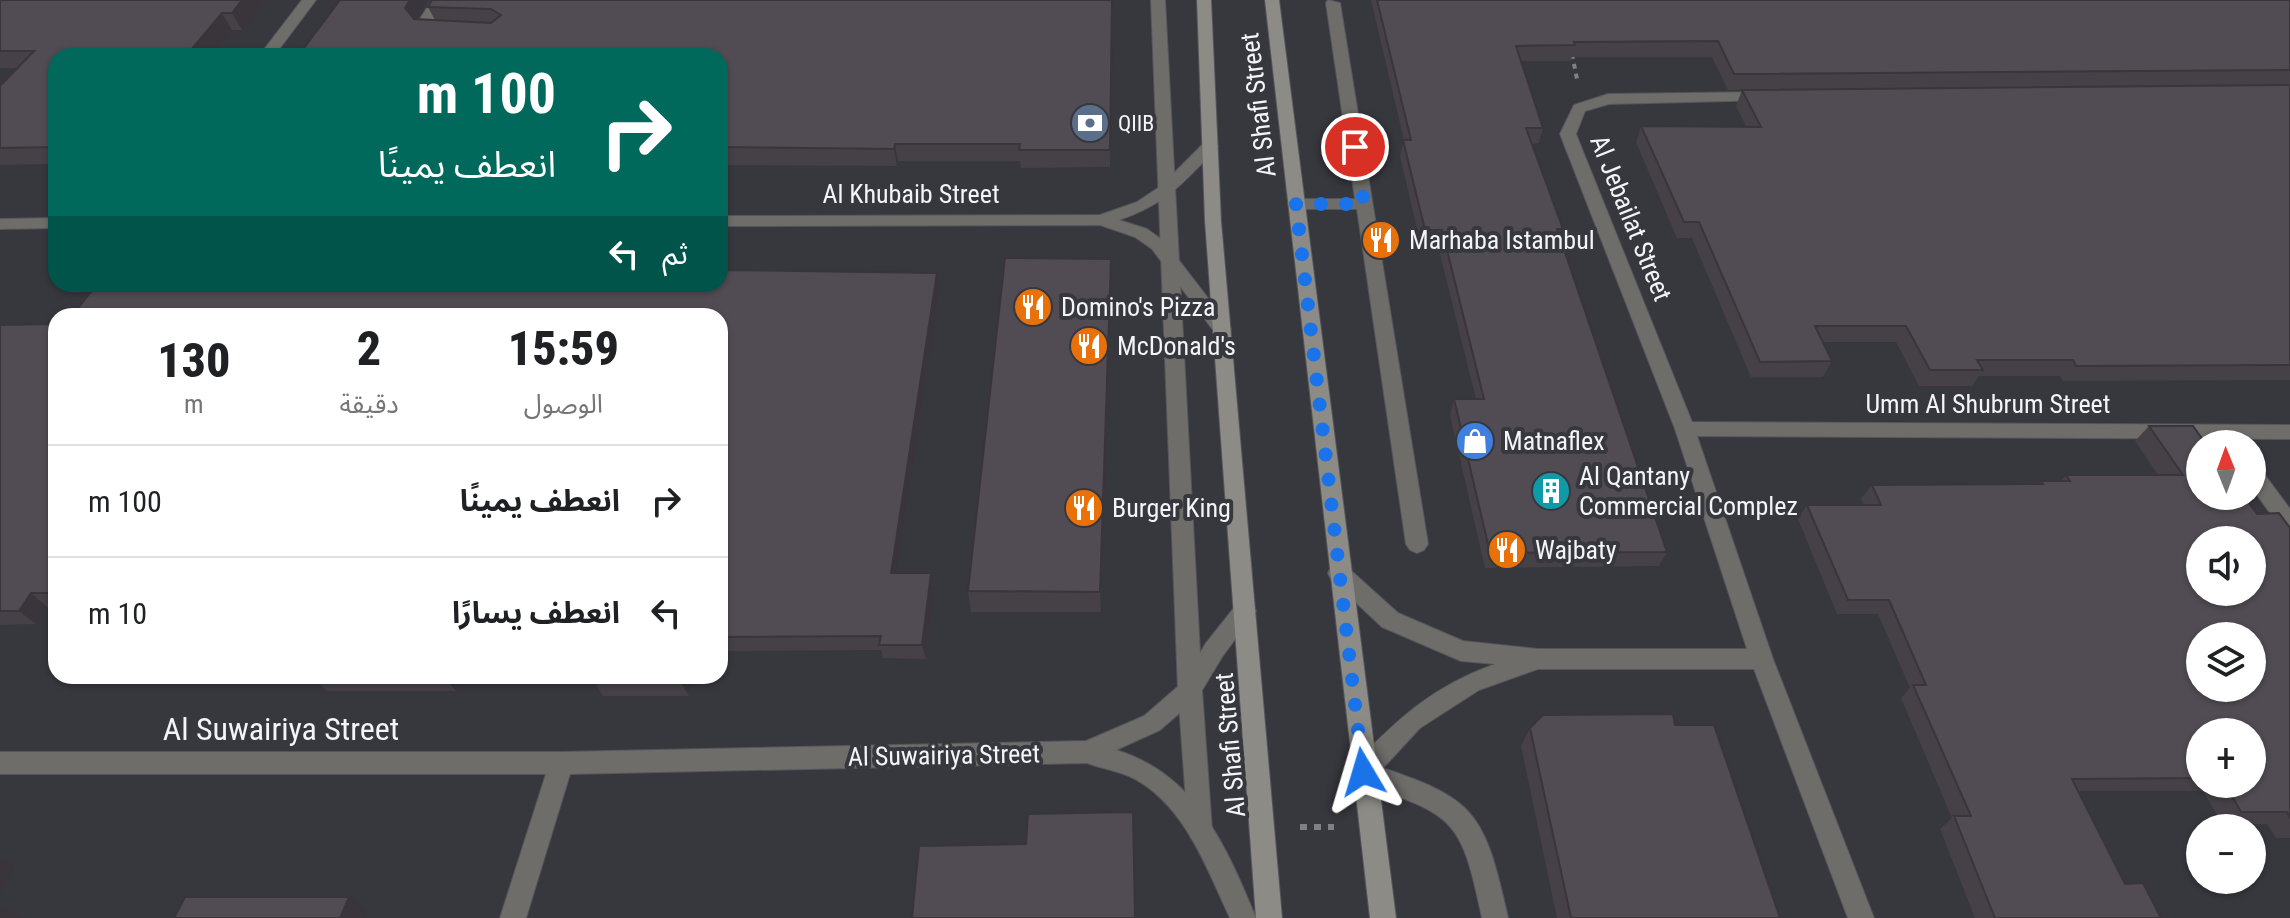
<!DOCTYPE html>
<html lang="ar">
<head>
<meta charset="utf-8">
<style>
  :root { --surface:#fff; --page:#f6f6f6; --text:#202124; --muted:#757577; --line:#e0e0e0 }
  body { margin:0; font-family:"Roboto Condensed","Noto Sans Arabic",sans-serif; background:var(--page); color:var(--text); direction:rtl; height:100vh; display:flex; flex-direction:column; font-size:30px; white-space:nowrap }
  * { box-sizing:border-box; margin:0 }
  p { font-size:26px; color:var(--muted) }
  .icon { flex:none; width:44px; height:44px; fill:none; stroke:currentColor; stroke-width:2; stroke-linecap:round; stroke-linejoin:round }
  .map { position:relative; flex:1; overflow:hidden; direction:ltr }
  .side { position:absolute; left:48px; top:308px; width:680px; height:376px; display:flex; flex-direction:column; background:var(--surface); border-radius:24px; box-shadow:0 2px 6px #0004; direction:rtl }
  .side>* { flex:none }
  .hud { position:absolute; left:48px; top:48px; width:680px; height:244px; border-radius:24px; box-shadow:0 2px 6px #0004; direction:rtl; background:#00695c; color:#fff; overflow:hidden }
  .needle { width:52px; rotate:359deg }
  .controls { position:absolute; left:2186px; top:430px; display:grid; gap:16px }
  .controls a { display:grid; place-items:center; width:80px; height:80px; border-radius:50%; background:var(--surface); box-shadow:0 2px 6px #0004; font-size:40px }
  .pin { position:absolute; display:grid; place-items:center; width:68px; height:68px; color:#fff; margin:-34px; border:4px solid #fff; border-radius:50%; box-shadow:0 2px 8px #0007 }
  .me { position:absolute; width:88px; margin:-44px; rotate:353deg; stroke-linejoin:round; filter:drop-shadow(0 0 6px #0008) }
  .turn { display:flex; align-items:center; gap:28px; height:168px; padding:0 40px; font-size:36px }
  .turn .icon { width:104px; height:104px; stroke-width:2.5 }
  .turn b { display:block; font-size:56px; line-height:68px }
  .then { display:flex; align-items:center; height:76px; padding:0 40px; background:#0003; gap:16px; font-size:30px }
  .eta { display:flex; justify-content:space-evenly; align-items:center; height:136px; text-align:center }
  .eta b { font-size:48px; font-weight:800; line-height:56px }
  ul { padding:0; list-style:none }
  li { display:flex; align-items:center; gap:24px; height:112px; padding:0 40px; border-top:2px solid var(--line) }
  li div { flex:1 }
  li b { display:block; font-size:30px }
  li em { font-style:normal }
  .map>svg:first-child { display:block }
</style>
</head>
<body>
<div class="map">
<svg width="2290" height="918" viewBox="0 0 2290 918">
  <rect width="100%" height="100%" fill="#37373e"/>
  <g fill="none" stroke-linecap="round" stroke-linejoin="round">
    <defs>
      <path id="lane" d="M432,0H446L430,25L448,29V35L422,33L416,25Z
        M1151,0H1165L1202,690L1212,830L1209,838L1200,842L1191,838L1188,830L1178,690Z
        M1328,0L1340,3L1428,544L1424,550L1417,553L1410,550L1406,544L1357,209H1296L1288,204L1296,199H1355L1326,3Z
        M1363,761C1472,798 1483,803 1508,918H1482C1460,811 1452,817 1354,780L1351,772L1354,764Z"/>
      <path id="street" d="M302,0H316L274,56H259Z
        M1766,92L1771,94V100L1609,104L1585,111L1576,134L1692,422L2290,425V439L1697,436L1773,659L1874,918H1848L1754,669H1538L1479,690L1420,728L1372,780L1363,783L1354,780L1351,772L1354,764C1400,717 1432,687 1495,664L1461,661L1382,627L1331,579L1328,573L1331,567L1339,564L1347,567L1398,613L1463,641L1538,649H1747L1675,429L1560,134L1574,105L1608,94Z
        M1210,141L1218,146L1216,149C1182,184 1166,204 1119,220L1147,229L1164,241L1228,324L1231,329L1228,334H1216L1152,249L1135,237L1100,225L720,226V216L1100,215L1137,202L1161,186L1204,143Z
        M56,218V228L0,229V219Z
        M2252,465L2259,467L2290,509V533L2283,531L2252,488Z
        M1245,602L1253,604L1256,611L1222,657L1198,697L1160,730L1116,750C1196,774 1226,846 1256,918H1230C1207,869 1185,806 1135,779C1120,771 1103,769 1087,763L570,774L526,918H500L546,774H0V752H561L1086,741L1144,716L1182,683L1206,643L1237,604Z"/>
      <path id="secondary" d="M1197,0H1211L1221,221L1282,918H1256L1205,221Z
        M1265,0H1279L1396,918H1370Z"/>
    </defs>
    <use href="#lane" stroke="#55555c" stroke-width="2"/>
    <use href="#street" stroke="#55555c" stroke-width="2"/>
    <use href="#secondary" stroke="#55555c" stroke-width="2"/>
    <path stroke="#7f7f85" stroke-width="4" stroke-dasharray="5 5" stroke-linecap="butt" d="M1572,54L1577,79"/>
    <path stroke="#7f7f85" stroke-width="6" stroke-dasharray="7 7" stroke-linecap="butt" d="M1300,827H1334"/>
    <use href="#lane" fill="#6e6d6a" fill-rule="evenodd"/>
    <use href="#street" fill="#6e6d6a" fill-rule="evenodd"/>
    <use href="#secondary" fill="#8c8b85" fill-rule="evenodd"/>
  </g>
  <path fill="#464147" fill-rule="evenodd" d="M0,0H266L242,30H232L211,56H56V164L0,165V86L18,68H0Z
    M428,0L417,19L435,20L428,7L432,0H1113L1110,167L1021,168L1020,161H898L897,166L720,165V56H298Z
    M1371,0H2290V380L2063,381L2060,376H1979L1972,386H1919L1896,342H1823L1832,361L1823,377H1751L1692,238H1677L1636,142L1641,126H1746L1736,106L1742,90L1969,88L1728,90L1712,57H1572L1571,61H1521L1543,128L1539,143L1532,144L1563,229L1560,238L1667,552L1659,566L1485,568L1450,415L1454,399H1476L1438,246H1421L1400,156L1404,140Z
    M1111,280L1101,612H971L968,591Z
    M940,288L896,573H931L934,587L926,659L883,658L881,650L720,651V316Z
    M56,324V607H47L36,624L0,625V325Z
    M2149,426L2257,514L2290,528V838H2276L2267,824H2222L2203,791H2079L2125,884L2161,918H1975L1940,829L1952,818L1901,698L1910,688L1878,614H1837L1798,519L1807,505H1864L1861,499L1872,485L2038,484L2041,481H2061L2066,475H2158L2135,441ZM2200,732L2252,784H2200Z
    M462,676L456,691H327L314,678Z
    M693,676L689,696H603L594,682Z
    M1675,725L1780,918H1557L1521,746L1530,728Z"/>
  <path fill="#39353a" d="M242,0H266L242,30L232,13Z
    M410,0H428L413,25L405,8Z
    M222,13L232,30L211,56H186Z
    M895,144L898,161L897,166L894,149Z
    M1111,259V280L1101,612L1100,592Z
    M937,273L940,288L894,587L891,573Z
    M931,573L934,587L926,659L922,645Z
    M31,593L47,607L36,624L19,611Z
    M446,676H462L456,691L445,678Z
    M683,676H693L689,696L681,683Z
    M0,857L15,866L0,892Z
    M349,897L367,912L365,918H340Z
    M0,906L23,918H0Z"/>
  <path fill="#514c53" stroke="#39353a" stroke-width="2" fill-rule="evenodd" d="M0,0H242L232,13H222L186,56H56V147L0,148V86L34,51H0Z
    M340,0H410L405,8L414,19L491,23L501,15L491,9L428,7L432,0H1112L1110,150H1019L1020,144H895L894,149L720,147V56H298Z
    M1377,0H2290V70L1734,74L1718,41L1574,42L1575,45L1516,46L1543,128H1526L1563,229H1557L1667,552L1490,553L1454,399H1484L1442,230H1425L1403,140H1411Z
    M2290,85V365L2076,366L2073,360H1977L1983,370H1930L1906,326H1815L1832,361L1760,362L1699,222H1684L1641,126L1761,127L1742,90Z
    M1005,258L1111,259L1100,592L968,591Z
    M720,270L937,273L891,573H931L922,645H879L881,636L720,637V316H72L97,284H720Z
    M56,324V593H31L19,611H0V325Z
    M2149,426H2193L2206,444H2200V496H2244L2257,514L2279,513L2290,528V817L2287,812H2241L2225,784H2252V732H2200V778L2072,779L2125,884L2143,883L2161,918H1995L1954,816H1971L1913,685H1926L1889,600H1848L1807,505H1881L1872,485L2043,484L2041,481H2070L2066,475H2183ZM2200,540H2252V592H2200ZM2200,636H2252V688H2200Z
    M315,676H446L445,678H314Z
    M596,676H683L681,683L594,682Z
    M1673,714L1675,725H1714L1780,918H1571L1530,728L1543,715Z
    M1133,812L1135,918H912L919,846L1026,844L1028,814Z
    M185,897H349L340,918H174Z"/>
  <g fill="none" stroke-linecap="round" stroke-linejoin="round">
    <path stroke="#1a73e8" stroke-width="14" stroke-dasharray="0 25.2" d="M1355,147L1364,204H1296L1363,772"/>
  </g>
  <defs>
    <symbol id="bank-disc" viewBox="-11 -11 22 22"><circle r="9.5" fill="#5c6f8a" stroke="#37373e"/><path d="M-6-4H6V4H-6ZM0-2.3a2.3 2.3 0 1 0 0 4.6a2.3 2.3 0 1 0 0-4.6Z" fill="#fff"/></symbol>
    <symbol id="restaurant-disc" viewBox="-11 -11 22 22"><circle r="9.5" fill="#e8710a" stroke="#37373e"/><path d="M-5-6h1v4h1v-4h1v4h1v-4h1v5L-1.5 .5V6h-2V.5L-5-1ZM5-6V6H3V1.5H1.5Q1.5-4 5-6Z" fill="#fff"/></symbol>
    <symbol id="shop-disc" viewBox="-11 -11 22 22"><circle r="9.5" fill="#3f7fe0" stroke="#37373e"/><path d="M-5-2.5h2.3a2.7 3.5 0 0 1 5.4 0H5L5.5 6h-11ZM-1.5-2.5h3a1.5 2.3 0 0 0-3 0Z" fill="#fff"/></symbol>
    <symbol id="building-disc" viewBox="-11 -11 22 22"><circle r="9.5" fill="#0f9aa8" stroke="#37373e"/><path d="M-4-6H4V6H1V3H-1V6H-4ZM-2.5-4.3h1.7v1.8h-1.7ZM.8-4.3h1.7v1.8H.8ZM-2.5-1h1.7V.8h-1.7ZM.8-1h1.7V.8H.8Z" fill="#fff"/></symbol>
  </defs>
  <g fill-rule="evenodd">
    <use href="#bank-disc" x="1068" y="101" width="44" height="44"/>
    <use href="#restaurant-disc" x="1359" y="218" width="44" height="44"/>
    <use href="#restaurant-disc" x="1011" y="285" width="44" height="44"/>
    <use href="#restaurant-disc" x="1067" y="324" width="44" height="44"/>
    <use href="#shop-disc" x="1453" y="419" width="44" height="44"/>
    <use href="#building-disc" x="1529" y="469" width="44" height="44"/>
    <use href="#restaurant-disc" x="1062" y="486" width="44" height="44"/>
    <use href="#restaurant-disc" x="1485" y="528" width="44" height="44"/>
  </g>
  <g text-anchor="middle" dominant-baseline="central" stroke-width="8" stroke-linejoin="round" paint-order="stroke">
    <g font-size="22" fill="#f3f4f8" stroke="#37373e" text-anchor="start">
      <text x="1118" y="123">QIIB</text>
    </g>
    <g font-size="26" fill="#f3f4f8" stroke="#37373e">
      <text transform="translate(1258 105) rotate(-97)">Al Shafi Street</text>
      <text x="911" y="194">Al Khubaib Street</text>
      <text transform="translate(1631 218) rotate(68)">Al Jebailat Street</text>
      <text x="1988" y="404">Umm Al Shubrum Street</text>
      <text transform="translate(1230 745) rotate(-95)">Al Shafi Street</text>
      <text transform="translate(944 755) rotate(-1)">Al Suwairiya Street</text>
    </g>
    <g font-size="26" fill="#f3f4f8" stroke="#37373e" text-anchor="start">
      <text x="1409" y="240">Marhaba Istambul</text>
      <text x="1061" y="307">Domino's Pizza</text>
      <text x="1117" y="346">McDonald's</text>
      <text x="1503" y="441">Matnaflex</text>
      <text x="1579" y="476">Al Qantany<tspan x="1579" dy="30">Commercial Complez</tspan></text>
      <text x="1112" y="508">Burger King</text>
      <text x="1535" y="550">Wajbaty</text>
    </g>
    <g font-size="32" fill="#f3f4f8" stroke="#37373e">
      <text x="281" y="729">Al Suwairiya Street</text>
    </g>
  </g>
</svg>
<div class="controls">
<a><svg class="needle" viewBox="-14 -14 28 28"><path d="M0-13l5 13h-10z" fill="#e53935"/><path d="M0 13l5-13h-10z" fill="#757577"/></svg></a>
<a><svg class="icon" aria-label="sound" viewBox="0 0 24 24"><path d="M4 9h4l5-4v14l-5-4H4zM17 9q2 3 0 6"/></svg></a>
<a><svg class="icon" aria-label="layers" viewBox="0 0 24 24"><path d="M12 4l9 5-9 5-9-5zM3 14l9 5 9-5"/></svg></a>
<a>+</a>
<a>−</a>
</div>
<div class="pin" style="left:1355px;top:147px;background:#d93025"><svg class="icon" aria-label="arrive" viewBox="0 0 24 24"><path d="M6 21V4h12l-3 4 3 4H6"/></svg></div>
<svg class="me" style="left:1363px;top:772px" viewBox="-20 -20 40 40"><path d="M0-17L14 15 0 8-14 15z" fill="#1a73e8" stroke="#fff" stroke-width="4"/></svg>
<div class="hud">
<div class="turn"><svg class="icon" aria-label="right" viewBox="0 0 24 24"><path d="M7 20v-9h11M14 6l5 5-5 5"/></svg><div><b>100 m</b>انعطف يمينًا</div></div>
<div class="then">ثم<svg class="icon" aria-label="left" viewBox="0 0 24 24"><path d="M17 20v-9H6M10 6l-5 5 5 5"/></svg></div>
</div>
<section class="side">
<div class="eta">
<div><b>15:59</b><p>الوصول</p></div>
<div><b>2</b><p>دقيقة</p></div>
<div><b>130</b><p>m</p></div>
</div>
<ul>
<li><svg class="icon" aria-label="right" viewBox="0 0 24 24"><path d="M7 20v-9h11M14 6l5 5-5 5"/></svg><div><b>انعطف يمينًا</b></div><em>100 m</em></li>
<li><svg class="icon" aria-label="left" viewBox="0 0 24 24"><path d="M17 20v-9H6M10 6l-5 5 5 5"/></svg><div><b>انعطف يسارًا</b></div><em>10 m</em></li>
</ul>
</section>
</div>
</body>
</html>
